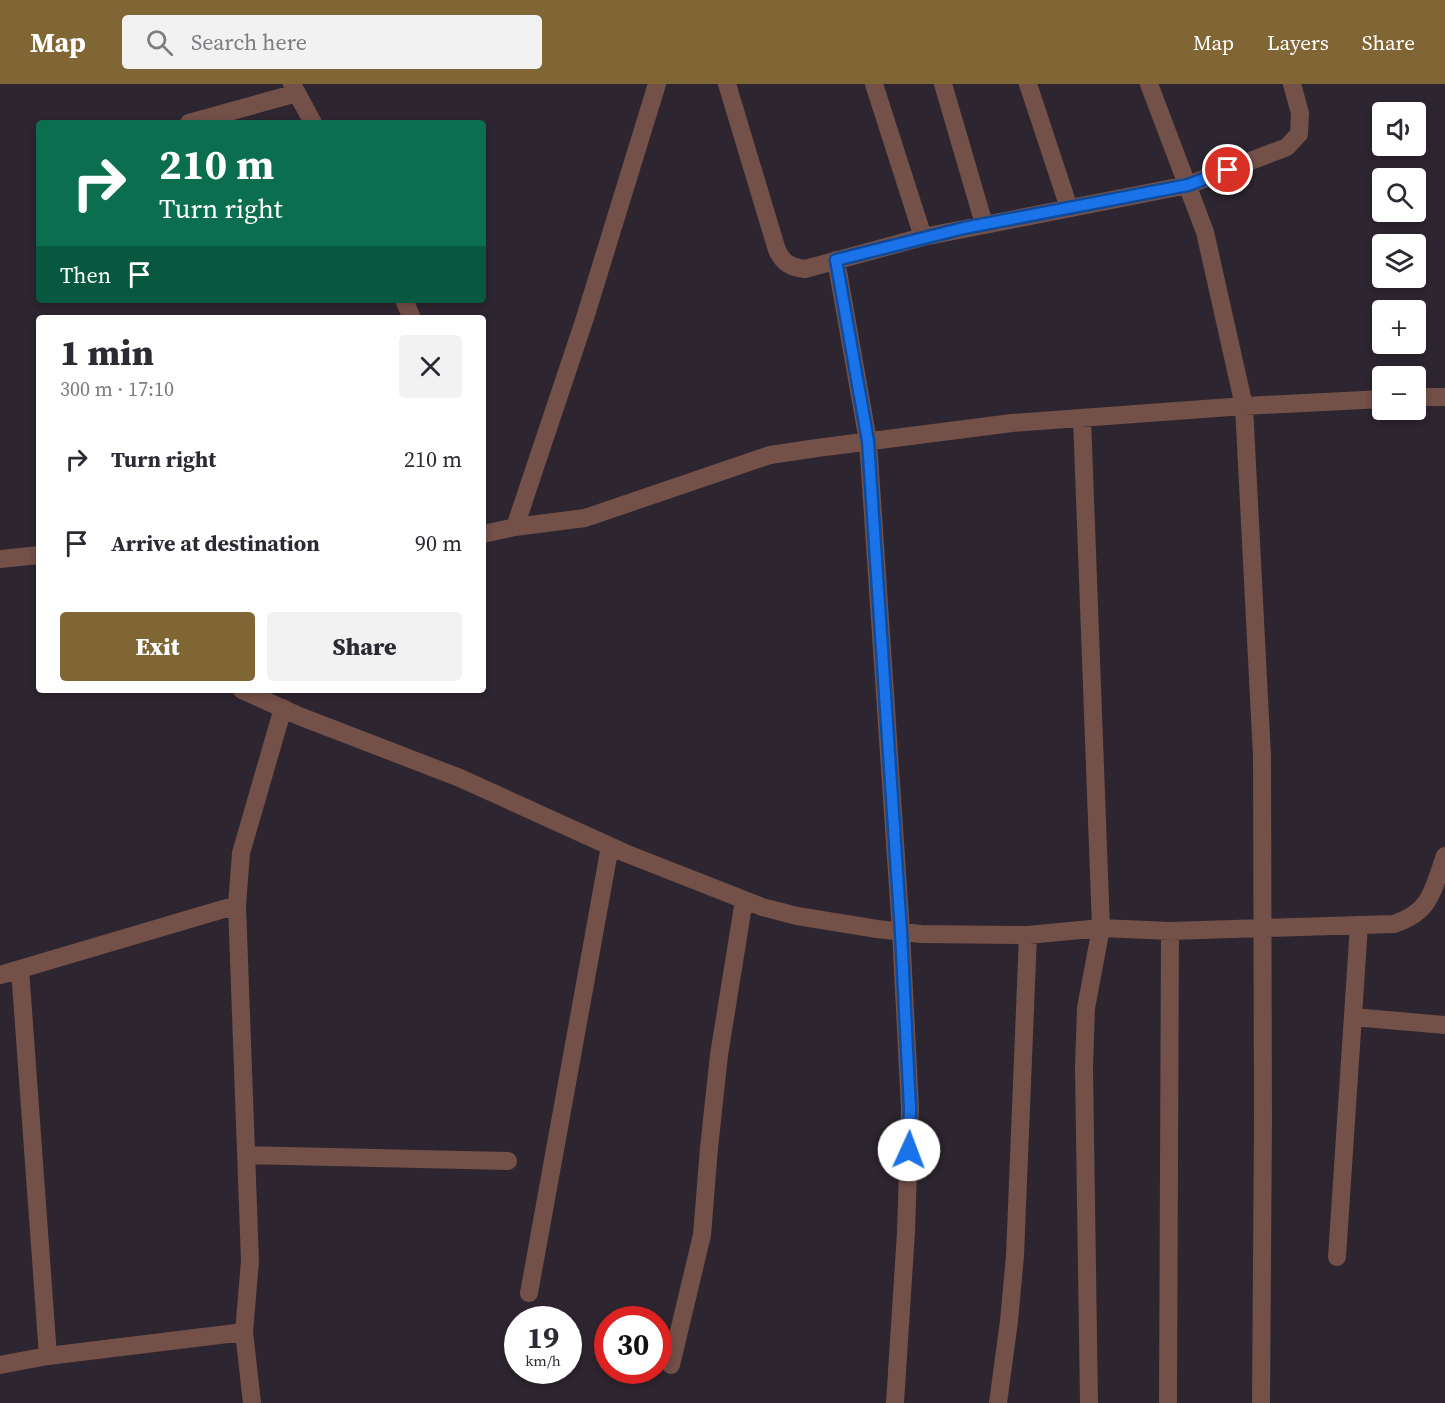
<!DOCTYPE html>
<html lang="en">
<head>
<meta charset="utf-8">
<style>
  :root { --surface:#fff; --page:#f2f2f3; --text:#2b2b33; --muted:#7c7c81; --accent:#806535 }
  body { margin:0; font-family:"Source Serif 4",serif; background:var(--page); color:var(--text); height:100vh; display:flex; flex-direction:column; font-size:22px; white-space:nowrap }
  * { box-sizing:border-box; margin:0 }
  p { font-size:20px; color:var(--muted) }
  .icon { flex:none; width:33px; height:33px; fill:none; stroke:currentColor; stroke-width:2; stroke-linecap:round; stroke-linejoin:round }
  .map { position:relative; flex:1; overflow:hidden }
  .side { position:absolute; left:36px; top:231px; width:450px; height:378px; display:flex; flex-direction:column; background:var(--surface); border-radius:6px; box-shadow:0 3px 9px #0003 }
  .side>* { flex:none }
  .guide { position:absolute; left:36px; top:36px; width:450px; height:183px; border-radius:6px; box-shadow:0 3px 9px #0003; background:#0b6e4f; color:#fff; overflow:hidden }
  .fabs { position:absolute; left:1372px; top:18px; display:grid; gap:12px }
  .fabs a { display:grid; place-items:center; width:54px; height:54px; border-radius:6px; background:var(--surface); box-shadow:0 3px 9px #0003; font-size:30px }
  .speed { position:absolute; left:504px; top:1222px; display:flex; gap:12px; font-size:30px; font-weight:700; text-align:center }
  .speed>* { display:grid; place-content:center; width:78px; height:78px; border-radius:50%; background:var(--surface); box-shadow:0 3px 9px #0003; line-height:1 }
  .speed small { font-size:15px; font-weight:400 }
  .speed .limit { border:9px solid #d22; background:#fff; color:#111 }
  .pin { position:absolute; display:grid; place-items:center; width:51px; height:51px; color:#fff; margin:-26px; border:3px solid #fff; border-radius:50%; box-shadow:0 2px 6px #0007 }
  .me { position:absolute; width:66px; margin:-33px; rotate:2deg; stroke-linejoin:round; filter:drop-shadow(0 0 4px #0008) }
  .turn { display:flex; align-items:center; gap:21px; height:126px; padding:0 24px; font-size:27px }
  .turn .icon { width:78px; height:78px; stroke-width:2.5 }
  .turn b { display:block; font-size:42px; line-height:51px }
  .then { display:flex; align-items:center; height:57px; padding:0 24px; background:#0003; gap:12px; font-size:22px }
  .round { display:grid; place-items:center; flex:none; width:63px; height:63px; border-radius:6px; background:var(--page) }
  .head { display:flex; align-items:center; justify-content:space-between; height:102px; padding:0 24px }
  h1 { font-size:36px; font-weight:800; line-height:45px }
  .action { display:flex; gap:12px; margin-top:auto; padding:12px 24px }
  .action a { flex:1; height:69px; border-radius:6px; background:var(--accent); color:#fff; font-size:24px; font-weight:800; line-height:69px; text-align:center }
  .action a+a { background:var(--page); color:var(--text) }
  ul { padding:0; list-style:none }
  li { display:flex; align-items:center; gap:18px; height:84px; padding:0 24px }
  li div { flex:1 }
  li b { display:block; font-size:22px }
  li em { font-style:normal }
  header { display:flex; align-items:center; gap:36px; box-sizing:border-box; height:84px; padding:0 30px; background:var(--accent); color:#fff }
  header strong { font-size:28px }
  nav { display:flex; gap:33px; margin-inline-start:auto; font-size:21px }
  .search { width:420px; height:54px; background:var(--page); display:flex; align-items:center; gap:15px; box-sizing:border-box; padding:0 21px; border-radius:6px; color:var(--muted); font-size:22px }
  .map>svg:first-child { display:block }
</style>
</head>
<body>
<header>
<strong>Map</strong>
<div class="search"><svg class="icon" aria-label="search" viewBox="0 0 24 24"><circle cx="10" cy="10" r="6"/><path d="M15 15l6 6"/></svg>Search here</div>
<nav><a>Map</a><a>Layers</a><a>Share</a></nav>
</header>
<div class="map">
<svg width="1445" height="1319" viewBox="0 0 1445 1319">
  <rect width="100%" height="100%" fill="#2d252f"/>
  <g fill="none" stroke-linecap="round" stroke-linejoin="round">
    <path stroke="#735048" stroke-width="18" d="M292,0L313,39
      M727,0L777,166C783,179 790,183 805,185L923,153L1188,101L1287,63L1299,50L1300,29L1292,0
      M874,0L923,153
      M943,0L984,140
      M1028,0L1069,124
      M1149,0L1205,148L1244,322L1262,672L1263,1035L1261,1319
      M189,39L297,9
      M836,176L868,357L901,848L910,1024L906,1148L895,1319
      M404,216L412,234
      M1416,313H1445
      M1082,334L1101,844L1086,924L1084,984L1089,1319
      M515,443L585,234L657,0
      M483,450L515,443L585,434L770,371L817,364L1012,339L1244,322L1383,315
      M0,475L39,471
      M242,606L299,632L460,694L625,769L762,823L797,832L877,845L921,850L1028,851L1101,844L1170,847L1394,840C1432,827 1432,807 1445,772
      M20,885L48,1272L244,1248
      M0,891L237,821
      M1353,933L1445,941
      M246,1071L508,1077
      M1337,1173L1359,841
      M529,1209L610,762
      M0,1281L48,1272
      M671,1281L702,1151L709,1064L719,971L744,816
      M252,1319L244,1248L250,1177L237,821L241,769L283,624
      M998,1319L1009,1237L1015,1172L1028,851
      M1168,1319L1170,847"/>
  </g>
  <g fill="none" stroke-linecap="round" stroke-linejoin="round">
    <defs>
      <path id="route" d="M909,1066L910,1024L901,848L868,357L836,176L964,144L1188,101L1228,86"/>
    </defs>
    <use href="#route" stroke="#114b97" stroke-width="15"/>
    <use href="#route" stroke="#1a73e8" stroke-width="10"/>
  </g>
</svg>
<div class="fabs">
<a><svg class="icon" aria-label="sound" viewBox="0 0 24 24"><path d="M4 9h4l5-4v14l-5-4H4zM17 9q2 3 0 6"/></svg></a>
<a><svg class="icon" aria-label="search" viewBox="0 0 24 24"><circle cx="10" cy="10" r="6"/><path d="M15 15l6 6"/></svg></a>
<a><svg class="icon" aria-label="layers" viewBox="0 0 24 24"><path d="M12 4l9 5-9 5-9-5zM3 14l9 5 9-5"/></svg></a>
<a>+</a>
<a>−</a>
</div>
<div class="speed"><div>19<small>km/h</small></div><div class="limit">30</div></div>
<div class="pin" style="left:1228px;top:86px;background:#d93025"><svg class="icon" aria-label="arrive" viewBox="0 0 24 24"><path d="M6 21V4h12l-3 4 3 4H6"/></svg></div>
<svg class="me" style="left:909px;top:1066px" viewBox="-20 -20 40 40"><circle r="19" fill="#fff"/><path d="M0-13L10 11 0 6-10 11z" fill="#1a73e8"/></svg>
<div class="guide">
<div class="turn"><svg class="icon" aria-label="right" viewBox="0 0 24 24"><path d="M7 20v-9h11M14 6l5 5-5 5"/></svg><div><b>210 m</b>Turn right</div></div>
<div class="then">Then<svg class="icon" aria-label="arrive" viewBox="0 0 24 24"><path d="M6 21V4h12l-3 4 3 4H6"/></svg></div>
</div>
<section class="side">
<div class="head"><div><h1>1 min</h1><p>300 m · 17:10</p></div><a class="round"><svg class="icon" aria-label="close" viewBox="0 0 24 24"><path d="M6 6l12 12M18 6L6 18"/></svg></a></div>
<ul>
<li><svg class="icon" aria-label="right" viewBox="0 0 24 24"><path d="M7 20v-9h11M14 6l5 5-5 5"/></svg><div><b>Turn right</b></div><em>210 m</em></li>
<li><svg class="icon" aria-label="arrive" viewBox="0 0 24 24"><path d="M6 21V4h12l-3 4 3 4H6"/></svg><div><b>Arrive at destination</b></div><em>90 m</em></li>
</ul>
<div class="action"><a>Exit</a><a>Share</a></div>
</section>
</div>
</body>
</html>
